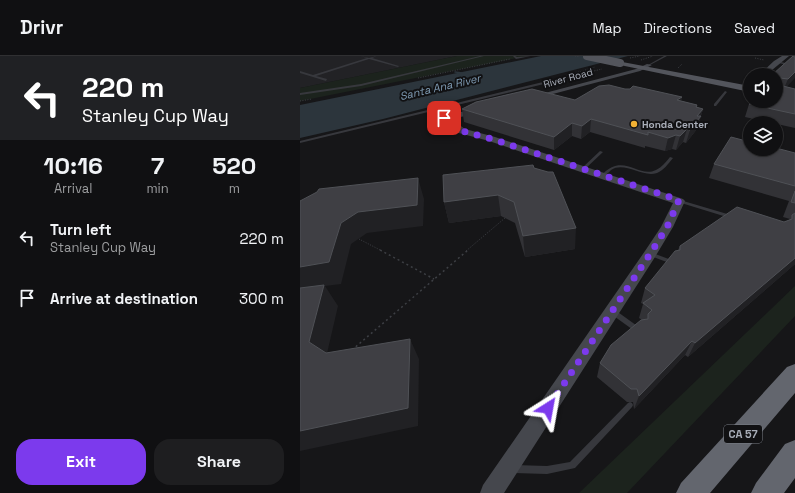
<!DOCTYPE html>
<html lang="en">
<head>
<meta charset="utf-8">
<style>
  :root { --surface:#101012; --page:#1e1e20; --text:#f1f3f6; --muted:#9c9d9f; --line:#303032; --accent:#7c3aed }
  body { margin:0; font-family:"Space Grotesk",sans-serif; background:var(--page); color:var(--text); height:100vh; display:flex; flex-direction:column; font-size:15px; white-space:nowrap }
  * { box-sizing:border-box; margin:0 }
  p { font-size:13px; color:var(--muted) }
  .icon { flex:none; width:22px; height:22px; fill:none; stroke:currentColor; stroke-width:2; stroke-linecap:round; stroke-linejoin:round }
  .map { position:relative; flex:1; overflow:hidden }
  .panel { display:flex; flex-direction:column; background:var(--surface); width:300px }
  .panel>* { flex:none }
  .banner { background:#202124; color:#fff; overflow:hidden }
  .controls { position:absolute; left:443px; top:12px; display:grid; gap:8px }
  .controls a { display:grid; place-items:center; width:40px; height:40px; border-radius:50%; background:var(--surface); box-shadow:0 1px 3px #0004,0 0 0 1px var(--line); font-size:20px }
  .pin { position:absolute; display:grid; place-items:center; width:34px; height:34px; color:#fff; margin:-17px; border-radius:8px; box-shadow:0 2px 6px #0006 }
  .me { position:absolute; width:44px; margin:-22px; rotate:34deg; stroke-linejoin:round; filter:drop-shadow(0 0 3px #0008) }
  .turn { display:flex; align-items:center; gap:14px; height:84px; padding:0 16px; font-size:18px }
  .turn .icon { width:52px; height:52px; stroke-width:2.5 }
  .turn b { display:block; font-size:28px; line-height:34px }
  .eta { display:flex; justify-content:space-evenly; align-items:center; height:68px; text-align:center }
  .eta b { font-size:24px; font-weight:600; line-height:28px }
  .primary-button { display:flex; gap:8px; margin-top:auto; padding:8px 16px }
  .primary-button a { flex:1; height:46px; border-radius:16px; background:var(--accent); color:#fff; font-size:16px; font-weight:600; line-height:46px; text-align:center }
  .primary-button a+a { background:var(--page); color:var(--text) }
  ul { padding:0; list-style:none }
  li { display:flex; align-items:center; gap:12px; height:60px; padding:0 16px }
  li div { flex:1 }
  li b { display:block; font-size:15px }
  li em { font-style:normal }
  header { display:flex; align-items:center; gap:24px; box-sizing:border-box; height:56px; padding:0 20px; background:var(--surface); border-bottom:1px solid var(--line) }
  header strong { font-size:19px }
  nav { display:flex; gap:22px; margin-inline-start:auto; font-size:14px }
  main { display:flex; flex:1; min-height:0 }
  .map>svg:first-child { display:block }
</style>
</head>
<body>
<header>
<strong>Drivr</strong>
<nav><a>Map</a><a>Directions</a><a>Saved</a></nav>
</header>
<main>
<section class="panel">
<div class="banner">
<div class="turn"><svg class="icon" aria-label="left" viewBox="0 0 24 24"><path d="M17 20v-9H6M10 6l-5 5 5 5"/></svg><div><b>220 m</b>Stanley Cup Way</div></div>
</div>
<div class="eta">
<div><b>10:16</b><p>Arrival</p></div>
<div><b>7</b><p>min</p></div>
<div><b>520</b><p>m</p></div>
</div>
<ul>
<li><svg class="icon" aria-label="left" viewBox="0 0 24 24"><path d="M17 20v-9H6M10 6l-5 5 5 5"/></svg><div><b>Turn left</b><p>Stanley Cup Way</p></div><em>220 m</em></li>
<li><svg class="icon" aria-label="arrive" viewBox="0 0 24 24"><path d="M6 21V4h12l-3 4 3 4H6"/></svg><div><b>Arrive at destination</b></div><em>300 m</em></li>
</ul>
<div class="primary-button"><a>Exit</a><a>Share</a></div>
</section>
<div class="map">
<svg width="495" height="437" viewBox="0 0 495 437">
  <rect width="100%" height="100%" fill="#161618"/>
  <path fill="#222225" d="M0,0H157L0,32Z"/>
  <path fill="#1c231d" d="M157,0H227L0,45V32Z
    M495,230V260L327,437H279Z"/>
  <path fill="#2c353c" d="M241,0H328L83,63L0,82V49Z"/>
  <g fill="none" stroke-linecap="round" stroke-linejoin="round">
    <path stroke="#2c353c" stroke-width="1.5" d="M155,16L162,17"/>
    <path stroke="#3d3f44" stroke-width="1" stroke-dasharray="1 1.5" stroke-linecap="butt" d="M330,2L340,0
      M455,2L464,4
      M341,4L353,0
      M378,12L382,8
      M118,22L210,3
      M247,26L295,11
      M249,28L256,24L302,13
      M0,45L12,43
      M59,183L82,195
      M166,195L205,162"/>
    <path stroke="#3d3f44" stroke-width="1.5" stroke-dasharray="2 3" stroke-linecap="butt" d="M80,194L134,223
      M52,294L168,194"/>
    <path fill="#37383d" fill-rule="evenodd" d="M60,0L69,2L77,0L72,2L99,10L98,11L69,3L16,20L27,23L26,25L0,17V15L13,19L67,2Z
      M180,0H184L61,30L0,39V37L61,28Z
      M213,0H215L217,1L231,0L216,3Z
      M364,0H367L350,9H348Z
      M476,5L495,9V11L475,6Z
      M243,26L244,28L0,87V85Z
      M425,35L427,36L416,50H414V48Z
      M300,95L303,96L284,114H282V112Z
      M370,101L373,102C368,108 364,114 357,117C342,122 325,105 311,114C309,116 306,119 304,121H302L301,120C323,95 338,123 356,114C362,111 366,106 370,101Z
      M378,144H380L434,160V162H430L378,146Z
      M350,196L374,205V206L372,208L348,199V197Z
      M311,254H315L340,272L341,274L340,276H336L311,258L310,256Z
      M330,346L332,347L333,349L332,351L275,412L247,418L214,417L211,416L210,413L211,410L214,409L247,410L270,406L328,347Z"/>
    <path fill="#45474d" fill-rule="evenodd" d="M482,0H489L466,19H459L474,5Z
      M347,8L352,9L340,15L230,44L226,42L336,13Z
      M181,52L185,54L184,56L151,63L165,73L195,81L383,143L385,145L373,171L355,201L204,437H180L183,429L345,195L361,171L373,147L189,85L159,77L140,62L141,60Z"/>
    <path fill="#53555c" fill-rule="evenodd" d="M317,5L450,30V36L320,9H317Z"/>
    <path fill="#63666e" fill-rule="evenodd" d="M495,308V337L410,437H376L381,427L487,311Z
      M495,384V422L484,437H451L456,427L485,388Z"/>
    <path stroke="#3d3f44" stroke-width="1" stroke-dasharray="1 1.5" stroke-linecap="butt" d="M275,0L280,1"/>
    <path stroke="#53555c" stroke-width="8" d="M287,0L320,7"/>
  </g>
  <path fill="#323236" d="M493,0L487,31L495,33V72L445,61L449,48Z
    M325,33L382,41L381,45L397,49V52L403,53L397,73L386,87L383,86L376,94L372,93L365,95L345,90V92L290,76L281,83L272,80L254,94L164,66L162,53L275,44Z
    M495,97V208L388,301L385,299L334,353L333,346H327L297,321L300,307L342,264L339,262L343,248L341,247L345,232L378,194L380,190L484,166L489,164L490,163L483,161L489,145L409,122L414,108Z
    M234,112L275,193L225,201L215,167L201,160L149,167L144,146Z"/>
  <path fill="#212124" d="M495,16V22L483,35L488,23Z
    M382,41L379,53L377,44Z
    M403,53L397,73L386,87L390,74L397,60Z
    M291,63L290,76L281,83L282,70Z
    M272,67V80L254,94V81Z
    M387,73L383,86L376,94L380,80Z
    M376,79L372,93L365,95L368,82Z
    M118,122L124,143L123,170L67,177L51,188L41,228L25,230L38,250L25,306L9,286L0,234V211L41,167L58,156Z
    M198,139L201,160L149,167L144,146Z
    M276,172L275,193L225,201L223,180Z
    M495,202V208L388,301L395,287Z
    M110,283L119,303L118,370L0,395V375Z
    M392,285L385,299L334,353L339,340Z"/>
  <path fill="#3f3f44" stroke="#4f5156" d="M493,0L495,1V16L488,23L480,22L479,29L495,33V58L449,48L452,45H476V19H472Z
    M309,29L325,33H330L333,30L382,41L377,44L397,49L396,51L403,53L397,60H401L390,74L387,73L380,80L376,79L368,82L348,76V79L291,63L282,70L272,67L254,81L162,53L176,46L232,33L275,44L299,30Z
    M431,81L450,86V93H476V92L495,97V130L414,108Z
    M233,109L234,112L248,116H253L276,172L223,180L214,146L198,139L144,146L143,119Z
    M118,122L117,149L58,156L41,167L29,206L0,211V145L17,136L19,133Z
    M495,135V147L491,146Z
    M437,151L484,166L492,163V159L495,157V202L395,287L392,285L339,340L337,333H331L300,307L311,289L341,264L348,263V258L352,254L343,247L355,239L345,232L375,195L380,194V190Z
    M24,229L9,286L26,297L110,283L108,352L0,375V232Z"/>
  <g fill="none" stroke-linecap="round" stroke-linejoin="round">
    <path stroke="#7c3aed" stroke-width="7" stroke-dasharray="0 12.6" d="M144,62L162,75L192,83L379,144L367,171L350,198L248,352"/>
  </g>
  <circle fill="#f2b134" stroke="#111113" stroke-width="1.5" cx="334" cy="68" r="4"/>
  <g text-anchor="middle" dominant-baseline="central" stroke-width="4" stroke-linejoin="round" paint-order="stroke">
    <g font-size="10" fill="#a8adb8" stroke="#111113">
      <text transform="translate(268 22) rotate(-15)">River Road</text>
    </g>
    <g font-size="10" font-weight="bold" fill="#a8adb8" stroke="#111113" text-anchor="start">
      <text x="342" y="68">Honda Center</text>
    </g>
    <g font-size="11" font-style="italic" fill="#7f9bb3" stroke="#111113">
      <text transform="translate(140 31) rotate(-13)">Santa Ana River</text>
    </g>
    <rect fill="#111113" stroke="#7b7e86" stroke-width="1" x="424" y="369" width="38" height="18" rx="3"/>
    <g font-size="11" font-weight="bold" fill="#a8adb8">
      <text x="443" y="378">CA 57</text>
    </g>
  </g>
</svg>
<div class="controls">
<a><svg class="icon" aria-label="sound" viewBox="0 0 24 24"><path d="M4 9h4l5-4v14l-5-4H4zM17 9q2 3 0 6"/></svg></a>
<a><svg class="icon" aria-label="layers" viewBox="0 0 24 24"><path d="M12 4l9 5-9 5-9-5zM3 14l9 5 9-5"/></svg></a>
</div>
<div class="pin" style="left:144px;top:62px;background:#d93025"><svg class="icon" aria-label="arrive" viewBox="0 0 24 24"><path d="M6 21V4h12l-3 4 3 4H6"/></svg></div>
<svg class="me" style="left:248px;top:352px" viewBox="-20 -20 40 40"><path d="M0-17L14 15 0 8-14 15z" fill="#7c3aed" stroke="#fff" stroke-width="4"/></svg>
</div>
</main>
</body>
</html>
